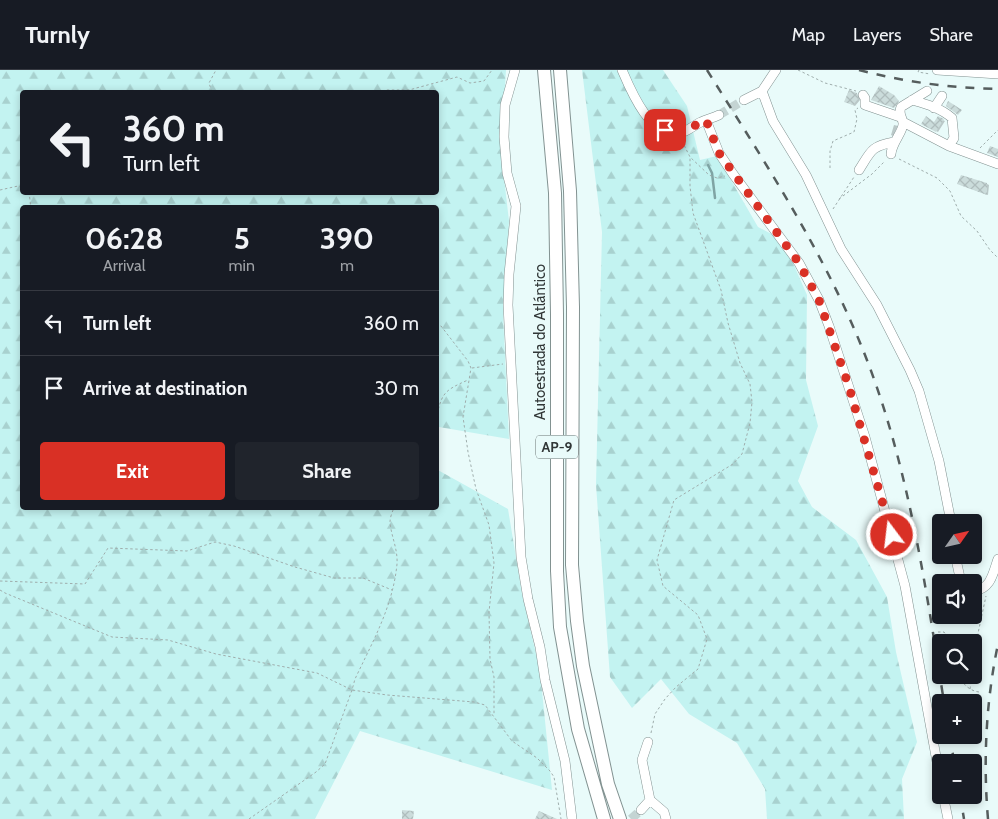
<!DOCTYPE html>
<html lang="en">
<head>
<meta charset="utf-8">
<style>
  :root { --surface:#171b24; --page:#20242c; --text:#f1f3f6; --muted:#9ea1a6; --line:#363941; --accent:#d93025 }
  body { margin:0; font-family:Cabin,sans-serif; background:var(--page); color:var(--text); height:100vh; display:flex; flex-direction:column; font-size:19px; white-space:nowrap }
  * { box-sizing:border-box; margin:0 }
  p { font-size:16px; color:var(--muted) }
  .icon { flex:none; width:28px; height:28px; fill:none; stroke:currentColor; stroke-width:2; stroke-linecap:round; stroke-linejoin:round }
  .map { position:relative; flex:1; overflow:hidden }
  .sheet { position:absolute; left:20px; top:135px; width:419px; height:305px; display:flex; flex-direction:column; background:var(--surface); border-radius:5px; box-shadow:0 2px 8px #0003 }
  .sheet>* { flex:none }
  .top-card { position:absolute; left:20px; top:20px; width:419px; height:105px; border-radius:5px; box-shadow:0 2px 8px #0003; background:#171b24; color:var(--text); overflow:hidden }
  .needle { width:32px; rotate:56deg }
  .fabs { position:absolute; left:932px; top:444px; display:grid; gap:10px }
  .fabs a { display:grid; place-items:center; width:50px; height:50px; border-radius:5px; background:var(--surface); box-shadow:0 2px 8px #0003; font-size:25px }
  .pin { position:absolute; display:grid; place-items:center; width:42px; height:42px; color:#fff; margin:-21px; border-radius:10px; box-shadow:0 2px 8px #0006 }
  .me { position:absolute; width:55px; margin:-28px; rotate:345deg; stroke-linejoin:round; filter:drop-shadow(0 0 4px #0008) }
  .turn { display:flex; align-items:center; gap:18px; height:105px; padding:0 20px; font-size:22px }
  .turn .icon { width:65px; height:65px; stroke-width:2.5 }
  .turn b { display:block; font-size:35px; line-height:42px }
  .eta { display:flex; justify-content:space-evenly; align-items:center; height:85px; text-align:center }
  .eta b { font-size:30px; font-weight:800; line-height:35px }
  .button { display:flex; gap:10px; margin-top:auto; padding:10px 20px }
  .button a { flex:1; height:58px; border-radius:5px; background:var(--accent); color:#fff; font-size:20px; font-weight:800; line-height:58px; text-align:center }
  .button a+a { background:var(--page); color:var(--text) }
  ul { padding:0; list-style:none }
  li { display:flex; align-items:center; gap:15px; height:65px; padding:0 20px; border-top:1px solid var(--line) }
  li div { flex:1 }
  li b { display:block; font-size:19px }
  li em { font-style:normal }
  header { display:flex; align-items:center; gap:30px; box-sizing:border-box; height:70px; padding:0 25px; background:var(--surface); border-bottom:1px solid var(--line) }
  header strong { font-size:24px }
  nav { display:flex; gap:28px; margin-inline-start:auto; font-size:18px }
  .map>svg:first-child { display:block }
</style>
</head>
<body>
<header>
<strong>Turnly</strong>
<nav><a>Map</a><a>Layers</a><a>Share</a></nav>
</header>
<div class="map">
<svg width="998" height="749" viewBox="0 0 998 749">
  <defs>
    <pattern id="forest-firs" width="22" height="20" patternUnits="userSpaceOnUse" patternTransform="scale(1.25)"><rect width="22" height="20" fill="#c3f3f1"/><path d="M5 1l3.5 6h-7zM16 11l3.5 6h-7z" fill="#a8d1cf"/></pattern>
    <pattern id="building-cross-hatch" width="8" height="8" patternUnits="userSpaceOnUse" patternTransform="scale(1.25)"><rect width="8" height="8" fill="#cbdcdb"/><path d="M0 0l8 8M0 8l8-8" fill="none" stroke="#afbdbd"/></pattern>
  </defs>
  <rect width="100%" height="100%" fill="#e9fbfa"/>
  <path fill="url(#forest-firs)" fill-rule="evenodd" d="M0,0H506L501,82L509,151L503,245L509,369L439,357L436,363V138H22V438H436V399L508,439L522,524L540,601L552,720L360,661L315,749H0ZM22,22H436V122H22Z
    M582,0H663L687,36L700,90L717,86L758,157L783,170L807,225L806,310L818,356L798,411L812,437L856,470L887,527L896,582L917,672L902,709L904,749H767L765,719L737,673L689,644L661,609L632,638L610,607L596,415L602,162Z"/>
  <path fill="#0003" d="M857,24L859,26L860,30L855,36L848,33Z
    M938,48L945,51L938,62L923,54H935Z
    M894,55L898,56L893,66L891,65Z
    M987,114L989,115L988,125L961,115Z"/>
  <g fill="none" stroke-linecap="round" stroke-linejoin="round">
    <path stroke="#7fa4a4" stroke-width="2.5" d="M708,95L712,103L715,128"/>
  </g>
  <path fill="url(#building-cross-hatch)" d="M879,16L894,25L899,31L894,38L871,30Z
    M849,20L857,23L858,29L853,35L844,32Z
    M948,31L962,40L958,45L946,36Z
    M926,46L934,52L938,46L944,49L936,62L921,54Z
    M990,76L998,79V87L987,83Z
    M961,105L987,113V125L957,114Z
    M402,740L414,741L413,749H402Z
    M539,741L557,749H535Z"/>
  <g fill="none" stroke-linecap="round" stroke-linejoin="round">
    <path stroke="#c4d4d3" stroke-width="9" stroke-dasharray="9 4.5" stroke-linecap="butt" d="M719,45L744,30
      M631,749L641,740"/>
    <defs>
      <path id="minor" d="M515,0L505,35L504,67L507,103L516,136L509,204L508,235L521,487L528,529L540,577L545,610L565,691L572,749
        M622,0C631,21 650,68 680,63C687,62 694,55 701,52C707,49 713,48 719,45
        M937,0L998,4
        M762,21L773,51L806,105L841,179L877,235L910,300L919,321L939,391L951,452
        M863,25L865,28V35L900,47
        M744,30L762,21L776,0
        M912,30C926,34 941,38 952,48L954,68L949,76
        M934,38L942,26
        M706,50L719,83L733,104L799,193L819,230L829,256L865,367L905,516L941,714
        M903,52L949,76L998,94
        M891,84C892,72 904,61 903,53C902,46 898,44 901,37L927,21
        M859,100C871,81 871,76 894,72
        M955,485L961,512
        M974,521C991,519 993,503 998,489
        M648,672L642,690L650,730L664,742L666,749
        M943,725L948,749
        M641,740L650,730"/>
      <path id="highway" d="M544,0L555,123L557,244V501L560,557L578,659L604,749
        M560,0L570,121L573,237L572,495L577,551L583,596L608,714L620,749"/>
    </defs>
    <use href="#minor" stroke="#829291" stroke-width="10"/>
    <use href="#highway" stroke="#829291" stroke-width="14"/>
    <path stroke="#9fadac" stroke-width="1" stroke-dasharray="2.5 2.5" stroke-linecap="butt" d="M798,0L825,13L856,21
      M919,0L918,2L930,4
      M212,22L209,13L216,0
      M377,22L387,20H409L457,7L470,13L484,11L492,0
      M682,71L690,87L709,105L717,108L725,106
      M980,78L998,60
      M899,89L937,108L950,121L961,146L977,161L990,180L998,188
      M830,98V81L833,71L854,62L857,49L855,40L858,38
      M0,120L18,116L22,118
      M29,122L31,138
      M839,129L872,104L885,91
      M833,139L854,107
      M436,254L441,256L468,291L471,298L463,347L468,382L476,419L489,455L494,493L489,542L490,589L494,607V645
      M472,298L503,294
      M436,349C442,323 443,321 468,310
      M0,511L85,514L108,478L187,481L215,472L234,476L295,497L334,508H363L392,520
      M0,520L5,523L112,567L168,570L216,584L317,603L352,620L387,625L474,632L485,635L512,671L537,688L550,701L554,707L561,749
      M938,562H944L951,572
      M974,591L977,568L986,526
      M959,605C962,614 970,621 979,622
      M970,619L972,605
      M651,663L655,644L665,629L676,617L698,599L707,569L698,545L663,516L657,490L674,430L733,394L742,384L750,353L752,332L750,314L740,293L728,253L721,220L693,143L690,116V87
      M249,749L316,702L325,694L352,620L355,609C373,571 393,536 397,494C398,479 391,466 390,452C390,448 392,442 394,438"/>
    <use href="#minor" stroke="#fff" stroke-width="9"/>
    <use href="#highway" stroke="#fff" stroke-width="12"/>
    <path stroke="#555d5d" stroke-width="2.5" stroke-dasharray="9 9" stroke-linecap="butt" d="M707,0C767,96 830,191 870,298C910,406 926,519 944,632
      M859,0C905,12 950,18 998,19
      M950,665L954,692
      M960,725L964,749
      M988,749C983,691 986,631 998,574"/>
  </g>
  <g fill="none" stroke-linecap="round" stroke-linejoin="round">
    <path stroke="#d93025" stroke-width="9" stroke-dasharray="0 16.2" d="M665,60L680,63L706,50L719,83L799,193L819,230L849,317L892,465"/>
  </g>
  <g text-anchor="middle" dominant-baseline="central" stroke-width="5" stroke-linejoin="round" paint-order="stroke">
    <rect fill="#e9fbfa" stroke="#687272" stroke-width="1" x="536" y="365.5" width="42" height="23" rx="4"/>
    <g font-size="14" font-weight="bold" fill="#313737">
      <text x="557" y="377">AP-9</text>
    </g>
    <g font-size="15" fill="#313737" stroke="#e9fbfa">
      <text transform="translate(540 272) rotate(-90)">Autoestrada do Atlántico</text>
    </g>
  </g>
</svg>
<div class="fabs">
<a><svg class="needle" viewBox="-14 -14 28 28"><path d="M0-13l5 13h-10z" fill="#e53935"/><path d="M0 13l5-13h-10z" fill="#9ea1a6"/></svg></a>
<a><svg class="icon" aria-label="sound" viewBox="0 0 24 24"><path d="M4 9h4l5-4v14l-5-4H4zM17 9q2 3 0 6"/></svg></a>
<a><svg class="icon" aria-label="search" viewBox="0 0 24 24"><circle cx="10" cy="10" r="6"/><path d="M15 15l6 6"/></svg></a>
<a>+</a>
<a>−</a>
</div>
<div class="pin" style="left:665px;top:60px;background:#d93025"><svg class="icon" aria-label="arrive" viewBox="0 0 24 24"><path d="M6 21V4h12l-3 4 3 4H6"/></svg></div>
<svg class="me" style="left:892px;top:465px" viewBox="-20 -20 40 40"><circle r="17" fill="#d93025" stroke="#fff" stroke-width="3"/><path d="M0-11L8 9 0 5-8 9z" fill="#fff"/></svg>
<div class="top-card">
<div class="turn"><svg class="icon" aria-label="left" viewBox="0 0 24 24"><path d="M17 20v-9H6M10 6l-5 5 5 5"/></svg><div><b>360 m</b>Turn left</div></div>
</div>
<section class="sheet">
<div class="eta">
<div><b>06:28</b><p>Arrival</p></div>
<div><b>5</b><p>min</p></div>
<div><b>390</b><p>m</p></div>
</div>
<ul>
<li><svg class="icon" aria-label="left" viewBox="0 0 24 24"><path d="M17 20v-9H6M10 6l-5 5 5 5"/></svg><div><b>Turn left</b></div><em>360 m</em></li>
<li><svg class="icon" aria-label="arrive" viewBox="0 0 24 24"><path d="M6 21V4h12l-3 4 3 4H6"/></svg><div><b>Arrive at destination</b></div><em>30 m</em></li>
</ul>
<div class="button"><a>Exit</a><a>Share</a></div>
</section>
</div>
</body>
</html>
